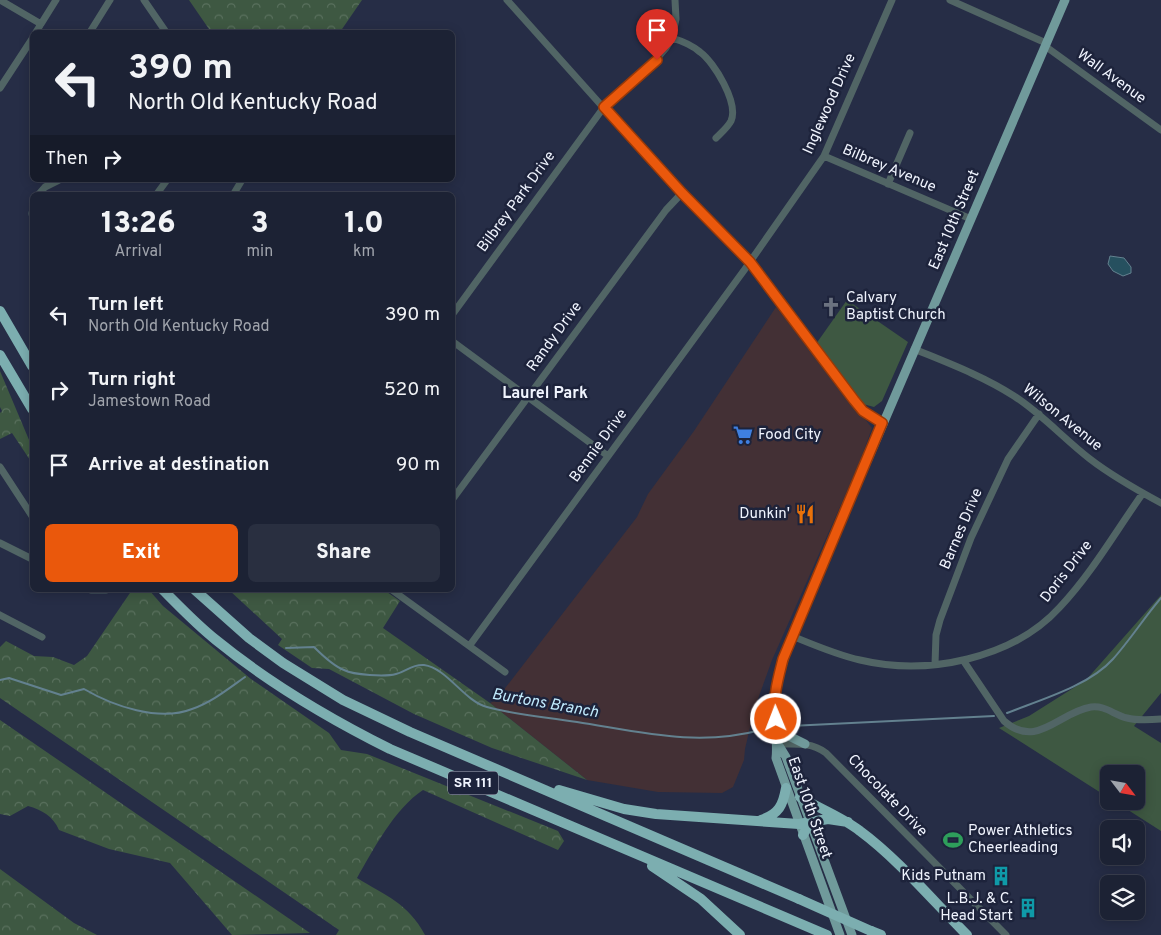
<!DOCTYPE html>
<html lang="en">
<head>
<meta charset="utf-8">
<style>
  :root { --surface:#1c2234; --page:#292f40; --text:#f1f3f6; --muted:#a0a4ac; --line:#3a3f4f; --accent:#ea580c }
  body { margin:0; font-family:Overpass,sans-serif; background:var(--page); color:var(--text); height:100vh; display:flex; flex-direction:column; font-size:19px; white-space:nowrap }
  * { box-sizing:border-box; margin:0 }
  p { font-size:16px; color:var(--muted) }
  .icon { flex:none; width:28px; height:28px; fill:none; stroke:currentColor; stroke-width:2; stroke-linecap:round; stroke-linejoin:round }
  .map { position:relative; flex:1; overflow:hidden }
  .drawer { position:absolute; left:30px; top:192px; width:425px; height:400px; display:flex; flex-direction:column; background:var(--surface); border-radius:8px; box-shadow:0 2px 12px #0003,0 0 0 1px var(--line) }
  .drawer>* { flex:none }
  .hud { position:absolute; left:30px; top:30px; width:425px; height:152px; border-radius:8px; box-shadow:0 2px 12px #0003,0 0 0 1px var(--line); background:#1c2234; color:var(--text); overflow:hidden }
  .needle { width:32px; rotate:121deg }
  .tools { position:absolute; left:1100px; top:765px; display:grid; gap:10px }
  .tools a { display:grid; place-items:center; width:45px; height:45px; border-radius:8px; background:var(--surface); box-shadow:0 2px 12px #0003,0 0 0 1px var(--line); font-size:25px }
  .pin { position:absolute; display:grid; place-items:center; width:42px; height:42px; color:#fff; margin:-51px -21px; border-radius:50% 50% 50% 0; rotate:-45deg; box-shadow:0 0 5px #0007 }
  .pin .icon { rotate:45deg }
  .me { position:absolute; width:55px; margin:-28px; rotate:359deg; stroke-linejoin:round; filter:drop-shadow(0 0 4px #0008) }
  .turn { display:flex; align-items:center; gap:18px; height:105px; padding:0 15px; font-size:22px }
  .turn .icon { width:65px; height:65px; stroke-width:2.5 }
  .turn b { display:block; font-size:35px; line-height:42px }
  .then { display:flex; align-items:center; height:48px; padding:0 15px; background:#0003; gap:10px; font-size:19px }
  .eta { display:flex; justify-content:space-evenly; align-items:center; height:85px; text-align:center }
  .eta b { font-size:30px; font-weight:800; line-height:35px }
  .button { display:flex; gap:10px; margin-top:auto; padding:10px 15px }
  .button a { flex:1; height:58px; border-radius:8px; background:var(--accent); color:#fff; font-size:20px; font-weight:800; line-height:58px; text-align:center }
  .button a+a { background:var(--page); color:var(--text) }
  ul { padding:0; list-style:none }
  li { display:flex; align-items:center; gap:15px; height:75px; padding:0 15px }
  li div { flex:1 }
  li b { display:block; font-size:19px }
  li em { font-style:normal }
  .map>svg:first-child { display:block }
</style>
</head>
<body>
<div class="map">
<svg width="1161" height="935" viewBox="0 0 1161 935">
  <defs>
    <pattern id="forest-crowns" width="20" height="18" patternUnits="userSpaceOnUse" patternTransform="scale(1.25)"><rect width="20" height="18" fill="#3e5842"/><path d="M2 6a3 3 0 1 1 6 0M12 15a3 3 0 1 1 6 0" fill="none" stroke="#5a715e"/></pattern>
  </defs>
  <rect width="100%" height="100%" fill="#262d46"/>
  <path fill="#433035" d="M776,307L872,428L858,466L772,660L754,710L745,749L744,760L733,787L722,793L658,792L587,780L490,703L496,700L637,517L648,494L694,431Z"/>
  <path fill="#3e5842" d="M847,300L908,342L882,401L874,407L863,404L858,399L816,344Z
    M1161,595V693L1134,726L1161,743V831L1114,801H1136V774H1109V798L999,728L1029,716L1086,680Z"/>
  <path fill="url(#forest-crowns)" d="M189,0H362L340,32H211Z
    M0,371L32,447V463L12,433L0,439V413L2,411L0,407Z
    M132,590H149L163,606L251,679L329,733L341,750L367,754L558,831L564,841L558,850L423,790C395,808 373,850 357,878C386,896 408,903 425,935H336L339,930L0,698V647L6,641L34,656L53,657L74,665L87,656Z
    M229,590H384L400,601L383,628L490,703L587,780L492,748L414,714L329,669L312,668L278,645L282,639Z
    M0,720L310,933L232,935L170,863L109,849L59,830C53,816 42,810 28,806L10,816L0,814Z
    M0,869L74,923L97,935H0Z"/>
  <path fill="#26505f" stroke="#63818f" d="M1110,256L1124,258L1131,267V273L1123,276L1113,271L1108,264Z"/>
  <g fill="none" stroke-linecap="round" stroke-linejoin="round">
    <path stroke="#63818f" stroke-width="2" d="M286,648L314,647C322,655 333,666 344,670C354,675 385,677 396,674C407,671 412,664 424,665C447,668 464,701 487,707C515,715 547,717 577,722C641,732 697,747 761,730
      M0,680L9,678L61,695L84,689C113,706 159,722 192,709C212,702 228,689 245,677
      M1007,713C1040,700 1089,686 1113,659C1130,640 1144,618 1161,598
      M790,726L994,716"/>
    <path stroke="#516565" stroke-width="7" d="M0,0L41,24
      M144,0L166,32
      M507,0L644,153L750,262L854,400L863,411L882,423
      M950,0L1046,43
      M36,32L56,0
      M90,32L110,0
      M672,38C682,41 692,45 700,52C714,62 739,103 731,121C728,127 721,133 716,138
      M1045,46L1161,130
      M0,88L32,39
      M824,156L971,219
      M888,184L910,133
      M38,195L45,187L59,180
      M156,195L167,180
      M233,195L242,180
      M32,213V214
      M452,315L604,107L647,70L666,48L672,38L676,19L675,0
      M452,341L608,456
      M914,349C948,363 983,376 1014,396C1042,414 1064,439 1090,459C1112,476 1137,490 1161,503
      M0,467L32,516
      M452,500L666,210L682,193
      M0,543L32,559
      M91,590H106
      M392,590L505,672
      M0,615L42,637
      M792,636C814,645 837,655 860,660C927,676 1013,659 1060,607C1092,573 1116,531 1143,493
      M470,645L745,269L824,156L892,0
      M963,660L1004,721C1037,750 1059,712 1091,707C1105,705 1114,715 1127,718C1138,721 1150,720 1161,719
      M935,664L936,635L940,620L971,538L1008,459L1039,414
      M778,744C796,744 811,742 826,753L1006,935"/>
    <path stroke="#709a9b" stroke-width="9" d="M776,716L787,735L805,744
      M778,744L786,757L852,935
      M840,935L776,758C778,742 774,727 774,711C775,685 783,661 792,636L1065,0"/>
    <path stroke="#7caeb0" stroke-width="10" d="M0,311L32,366
      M0,355L32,409
      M163,590C180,607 197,625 216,640C270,684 328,718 390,749L827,935
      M195,590L249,638L283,663L343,700L410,732L799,899
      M559,790L624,809L656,814L799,824L828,819L848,822
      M800,797C820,809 842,817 860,831C898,859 934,902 967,935
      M761,820C779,814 783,805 786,788
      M803,835L810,822
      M652,866L701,899L740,935
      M871,931L881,935"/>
    <path stroke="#7caeb0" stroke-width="10" d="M799,899L871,931"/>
  </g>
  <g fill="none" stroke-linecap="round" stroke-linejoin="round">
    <defs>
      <path id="route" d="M657,60L604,107L682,193L750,262L854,400L863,411L882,423L783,659C778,679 772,699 776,719"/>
    </defs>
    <use href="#route" stroke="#983908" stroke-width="12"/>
    <use href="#route" stroke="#ea580c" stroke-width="9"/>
  </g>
  <defs>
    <symbol id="church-bare" viewBox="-9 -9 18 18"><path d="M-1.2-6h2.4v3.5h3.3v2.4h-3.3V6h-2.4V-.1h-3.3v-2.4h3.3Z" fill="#6b7280" stroke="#1d233b" stroke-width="2.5" paint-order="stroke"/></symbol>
    <symbol id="supermarket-bare" viewBox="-9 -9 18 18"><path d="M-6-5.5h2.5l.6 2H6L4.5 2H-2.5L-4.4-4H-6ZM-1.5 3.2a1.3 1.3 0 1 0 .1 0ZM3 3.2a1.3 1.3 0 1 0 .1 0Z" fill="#3f7fe0" stroke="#1d233b" stroke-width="2.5" paint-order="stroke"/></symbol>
    <symbol id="restaurant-bare" viewBox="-9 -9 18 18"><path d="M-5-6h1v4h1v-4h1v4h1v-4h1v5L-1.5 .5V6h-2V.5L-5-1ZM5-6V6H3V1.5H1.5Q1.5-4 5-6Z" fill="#e8710a" stroke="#1d233b" stroke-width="2.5" paint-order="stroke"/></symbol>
    <symbol id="stadium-bare" viewBox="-9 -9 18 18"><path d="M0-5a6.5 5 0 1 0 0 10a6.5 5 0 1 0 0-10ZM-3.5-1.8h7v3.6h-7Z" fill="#2e9e5b" stroke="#1d233b" stroke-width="2.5" paint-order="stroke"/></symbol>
    <symbol id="building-bare" viewBox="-9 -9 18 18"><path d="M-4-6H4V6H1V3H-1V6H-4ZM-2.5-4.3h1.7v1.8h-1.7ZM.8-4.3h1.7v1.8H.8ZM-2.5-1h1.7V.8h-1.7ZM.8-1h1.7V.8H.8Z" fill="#0f9aa8" stroke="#1d233b" stroke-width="2.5" paint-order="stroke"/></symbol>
  </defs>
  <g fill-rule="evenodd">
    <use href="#church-bare" x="817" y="293" width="28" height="28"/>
    <use href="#supermarket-bare" x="729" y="421" width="28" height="28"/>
    <use href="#restaurant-bare" x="791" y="500" width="28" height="28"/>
    <use href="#stadium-bare" x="939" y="826" width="28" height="28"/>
    <use href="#building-bare" x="987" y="862" width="28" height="28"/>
    <use href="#building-bare" x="1014" y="894" width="28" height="28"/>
  </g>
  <g text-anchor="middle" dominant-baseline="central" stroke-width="5" stroke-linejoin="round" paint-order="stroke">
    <rect fill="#1d233b" stroke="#b1b5c4" stroke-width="1" x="448" y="771.5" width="50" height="23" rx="4"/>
    <g font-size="14" font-weight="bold" fill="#f0f4fe">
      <text x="473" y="783">SR 111</text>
    </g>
    <g font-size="15" fill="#f0f4fe" stroke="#1d233b">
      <text transform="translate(1111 77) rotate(36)">Wall Avenue</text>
      <text transform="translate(830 104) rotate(-66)">Inglewood Drive</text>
      <text transform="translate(889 169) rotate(23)">Bilbrey Avenue</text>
      <text transform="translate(517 202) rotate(-54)">Bilbrey Park Drive</text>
      <text transform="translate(955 220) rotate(-67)">East 10th Street</text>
      <text transform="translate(555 337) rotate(-54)">Randy Drive</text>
      <text transform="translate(1062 418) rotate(39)">Wilson Avenue</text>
      <text transform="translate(599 446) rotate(-54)">Bennie Drive</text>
      <text transform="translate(962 529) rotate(-67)">Barnes Drive</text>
      <text transform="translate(1067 572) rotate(-52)">Doris Drive</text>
      <text transform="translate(887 796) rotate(46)">Chocolate Drive</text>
      <text transform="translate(809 808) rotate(71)">East 10th Street</text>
    </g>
    <g font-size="15" fill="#f0f4fe" stroke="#1d233b" text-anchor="start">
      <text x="846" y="298">Calvary<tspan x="846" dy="17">Baptist Church</tspan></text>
      <text x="758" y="435">Food City</text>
      <text x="790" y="514" text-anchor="end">Dunkin'</text>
      <text x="968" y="831">Power Athletics<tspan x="968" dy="17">Cheerleading</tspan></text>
      <text x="986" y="876" text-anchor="end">Kids Putnam</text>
      <text x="1013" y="899" text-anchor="end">L.B.J. &amp; C.<tspan x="1013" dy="17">Head Start</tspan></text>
    </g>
    <g font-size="16" font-weight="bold" fill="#f0f4fe" stroke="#1d233b">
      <text x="545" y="394">Laurel Park</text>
    </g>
    <g font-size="16" font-style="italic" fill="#c2ecfe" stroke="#1d233b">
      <text transform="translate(545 704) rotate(10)">Burtons Branch</text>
    </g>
  </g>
</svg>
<div class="tools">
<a><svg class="needle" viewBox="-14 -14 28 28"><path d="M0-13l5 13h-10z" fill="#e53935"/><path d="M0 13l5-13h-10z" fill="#a0a4ac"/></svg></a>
<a><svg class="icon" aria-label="sound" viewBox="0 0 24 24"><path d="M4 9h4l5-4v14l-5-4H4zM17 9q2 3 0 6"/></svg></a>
<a><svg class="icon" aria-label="layers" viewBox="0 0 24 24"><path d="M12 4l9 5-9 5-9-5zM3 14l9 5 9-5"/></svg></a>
</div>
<div class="pin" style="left:657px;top:60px;background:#d93025"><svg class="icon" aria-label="arrive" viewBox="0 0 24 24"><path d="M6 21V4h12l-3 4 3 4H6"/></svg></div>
<svg class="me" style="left:776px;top:719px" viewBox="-20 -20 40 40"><circle r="17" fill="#ea580c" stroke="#fff" stroke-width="3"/><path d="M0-11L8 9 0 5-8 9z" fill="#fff"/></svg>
<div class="hud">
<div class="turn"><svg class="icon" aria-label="left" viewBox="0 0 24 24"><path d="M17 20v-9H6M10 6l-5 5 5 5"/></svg><div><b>390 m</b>North Old Kentucky Road</div></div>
<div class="then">Then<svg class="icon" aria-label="right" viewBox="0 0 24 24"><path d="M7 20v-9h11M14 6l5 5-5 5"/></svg></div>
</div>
<section class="drawer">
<div class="eta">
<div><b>13:26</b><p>Arrival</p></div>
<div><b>3</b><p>min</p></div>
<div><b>1.0</b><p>km</p></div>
</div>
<ul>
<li><svg class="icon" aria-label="left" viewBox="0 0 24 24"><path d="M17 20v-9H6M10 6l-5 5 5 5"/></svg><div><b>Turn left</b><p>North Old Kentucky Road</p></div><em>390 m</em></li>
<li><svg class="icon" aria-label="right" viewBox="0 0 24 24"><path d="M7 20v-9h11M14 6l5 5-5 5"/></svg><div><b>Turn right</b><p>Jamestown Road</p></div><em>520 m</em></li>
<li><svg class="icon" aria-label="arrive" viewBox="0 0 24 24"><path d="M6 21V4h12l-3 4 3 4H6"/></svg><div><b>Arrive at destination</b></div><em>90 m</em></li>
</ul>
<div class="button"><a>Exit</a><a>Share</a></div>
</section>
</div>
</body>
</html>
